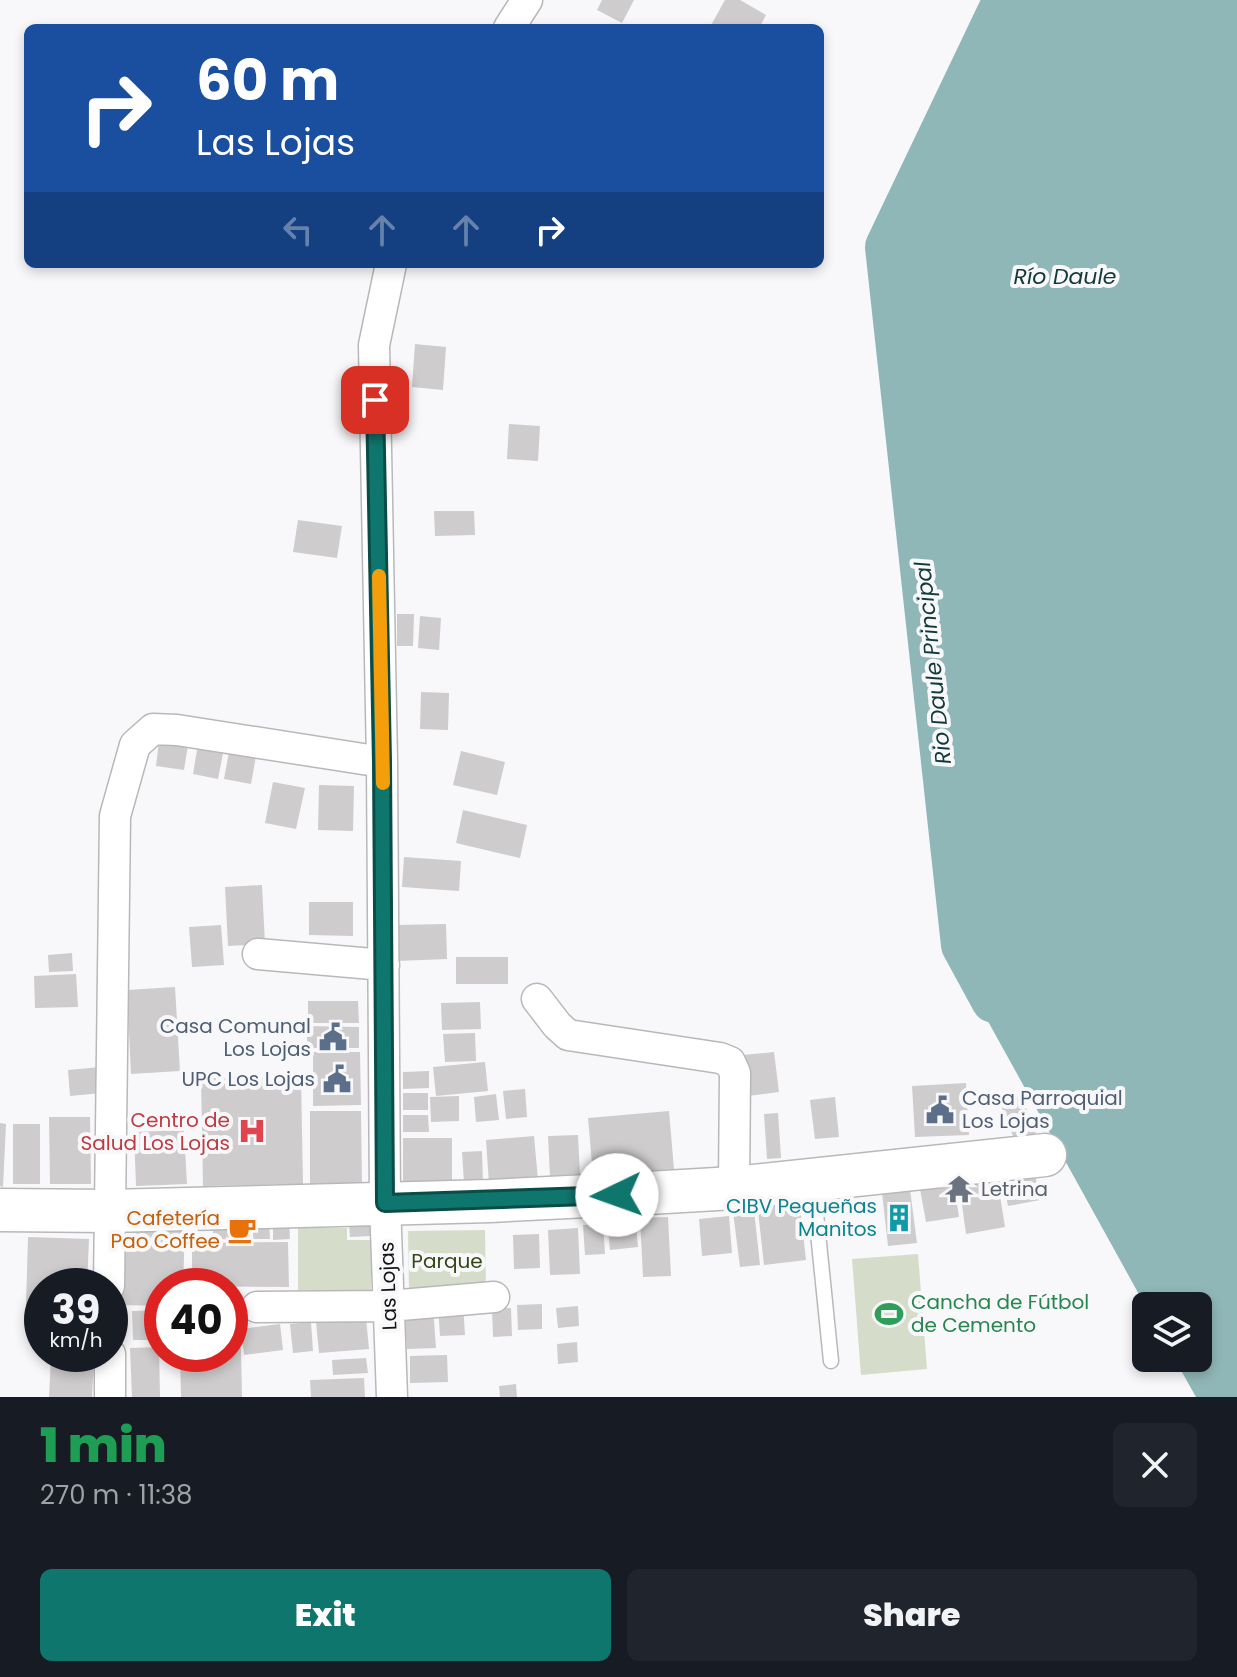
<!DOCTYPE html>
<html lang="en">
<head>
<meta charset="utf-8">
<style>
  :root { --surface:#171b24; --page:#20242c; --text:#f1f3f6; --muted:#9ea1a6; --accent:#0f766e }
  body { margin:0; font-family:Poppins,sans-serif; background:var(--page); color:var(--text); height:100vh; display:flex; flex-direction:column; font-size:30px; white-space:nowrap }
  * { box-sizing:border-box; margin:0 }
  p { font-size:26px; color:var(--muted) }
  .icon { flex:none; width:44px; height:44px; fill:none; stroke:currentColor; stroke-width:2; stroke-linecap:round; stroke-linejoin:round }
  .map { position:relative; height:1397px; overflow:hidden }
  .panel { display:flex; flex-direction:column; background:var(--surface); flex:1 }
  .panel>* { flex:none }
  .hud { position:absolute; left:24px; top:24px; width:800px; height:244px; border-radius:12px; box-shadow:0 4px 12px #0003; background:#1a4fa0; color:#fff; overflow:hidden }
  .tools { position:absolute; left:1132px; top:1292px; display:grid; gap:16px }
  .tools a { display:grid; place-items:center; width:80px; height:80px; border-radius:12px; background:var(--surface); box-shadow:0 4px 12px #0003; font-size:40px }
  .speed { position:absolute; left:24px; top:1268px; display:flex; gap:16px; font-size:40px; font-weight:700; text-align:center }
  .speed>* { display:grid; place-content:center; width:104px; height:104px; border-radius:50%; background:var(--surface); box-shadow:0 4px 12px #0003; line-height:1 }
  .speed small { font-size:20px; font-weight:400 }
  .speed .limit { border:12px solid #d22; background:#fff; color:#111 }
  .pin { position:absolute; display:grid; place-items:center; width:68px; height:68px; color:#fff; margin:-34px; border-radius:16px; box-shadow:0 4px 12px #0006 }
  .me { position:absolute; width:88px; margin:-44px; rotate:267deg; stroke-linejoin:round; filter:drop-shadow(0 0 6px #0008) }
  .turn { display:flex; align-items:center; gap:28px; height:168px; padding:0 40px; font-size:36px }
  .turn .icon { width:104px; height:104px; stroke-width:2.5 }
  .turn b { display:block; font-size:56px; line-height:68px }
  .lanes { display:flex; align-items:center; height:76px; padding:0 40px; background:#0003; justify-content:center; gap:40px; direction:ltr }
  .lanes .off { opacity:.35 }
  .round { display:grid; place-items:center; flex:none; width:84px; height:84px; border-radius:12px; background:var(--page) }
  .overview { display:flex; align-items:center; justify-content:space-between; height:136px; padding:0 40px }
  h1 { font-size:48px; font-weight:800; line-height:60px; color:#1e9e55 }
  .primary-button { display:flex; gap:16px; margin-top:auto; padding:16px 40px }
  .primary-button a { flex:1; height:92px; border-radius:12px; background:var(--accent); color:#fff; font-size:32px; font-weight:800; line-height:92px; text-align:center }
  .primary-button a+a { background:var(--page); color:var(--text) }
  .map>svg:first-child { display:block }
</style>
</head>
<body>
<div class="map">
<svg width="1237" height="1397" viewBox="0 0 1237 1397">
  <rect width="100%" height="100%" fill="#f8f8fa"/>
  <path fill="#d5ddca" d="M298,1228H347V1240H371V1290H298Z
    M485,1230L486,1291L409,1292L408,1231Z
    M918,1254L927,1369L861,1375L852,1259Z"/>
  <path fill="#90b7b7" d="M1006,0H1237V1397H1196L1174,1358H1198V1306L1146,1307L969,987L888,247Z"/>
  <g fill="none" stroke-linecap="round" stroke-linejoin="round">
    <path stroke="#90b7b7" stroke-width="46" d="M994,1000L964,945L888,247L1006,0"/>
  </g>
  <path fill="#cecccd" d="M602,0H634L622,23L597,10Z
    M725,0H740L766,15L759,28L710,27Z
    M415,344L446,347L443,390L412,387Z
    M509,424L540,426L538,461L507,459Z
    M434,511H474L475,535L435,536Z
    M298,520L342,526L337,558L293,552Z
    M397,614H414L413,646H397Z
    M420,616L441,618L439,650L418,648Z
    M421,692L449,693L448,730L420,729Z
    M159,741L188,745L184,770L156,766Z
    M198,744L224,748L218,779L193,774Z
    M461,751L505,762L497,795L453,785Z
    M229,752L256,756L251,784L224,779Z
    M273,782L305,788L296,829L265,823Z
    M319,785L354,786L353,831L318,830Z
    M463,810L527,825L520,858L456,843Z
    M404,857L461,861L459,891L402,887Z
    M262,885L265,944L228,946L225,887Z
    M309,902H353V936L309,935Z
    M446,924L447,959L397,961L396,925Z
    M221,925L224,965L192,967L189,927Z
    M72,953L73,971L49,972L48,955Z
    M456,957H508V984H456Z
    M76,974L78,1007L35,1008L34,976Z
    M175,987L180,1071L131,1074L127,990Z
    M308,1001H358L359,1023H308Z
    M480,1002L481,1029L442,1030L441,1003Z
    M307,1026L359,1027V1048H307Z
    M475,1033L476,1061L445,1062L443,1034Z
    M313,1052H360L361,1105L313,1106Z
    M774,1052L779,1092L747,1096L742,1055Z
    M485,1062L488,1091L436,1096L433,1067Z
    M100,1067L102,1093L70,1096L68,1070Z
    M429,1071V1088L403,1089V1072Z
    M301,1077L303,1184L203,1186L201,1078Z
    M966,1083L969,1135L915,1137L912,1086Z
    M525,1089L527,1117L506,1119L503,1091Z
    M403,1093H428V1110H403Z
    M496,1094L499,1120L476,1122L474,1097Z
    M1021,1095L1036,1133L1015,1141L1000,1103Z
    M459,1096V1121L431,1122L430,1097Z
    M835,1097L839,1137L815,1139L810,1100Z
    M310,1111H361L362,1186L310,1185Z
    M669,1111L674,1169L593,1176L588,1118Z
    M778,1113L781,1158L767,1159L764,1114Z
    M403,1115H428L429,1132H403Z
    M49,1117H90L91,1184H50Z
    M0,1123L6,1124L3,1187L0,1186Z
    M13,1124H40V1184H13Z
    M184,1130L187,1184L136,1186L134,1132Z
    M578,1135L580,1174L550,1176L548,1136Z
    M534,1136L538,1180L489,1184L486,1140Z
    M403,1138H452V1189L403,1190Z
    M482,1151L483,1183H464L462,1152Z
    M1034,1169L1040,1200L1008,1206L1002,1175Z
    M997,1177L1005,1227L966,1234L959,1183Z
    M954,1184L959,1217L926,1222L920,1189Z
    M910,1189L917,1243L888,1246L882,1193Z
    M799,1197L806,1260L764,1265L757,1202Z
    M753,1201L760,1265L740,1267L732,1204Z
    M635,1216L638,1247L610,1250L607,1219Z
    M729,1216L732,1253L702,1256L699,1219Z
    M668,1217L671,1276L643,1277L640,1218Z
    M213,1220H230V1239L213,1240Z
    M233,1220H250V1239H233Z
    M253,1220H269L270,1239H253Z
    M289,1220L290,1239L273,1240V1221Z
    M372,1224V1236L350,1237L349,1225Z
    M603,1224L605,1254L585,1255L583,1225Z
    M120,1227L185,1228L183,1286H162V1306L119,1305Z
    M578,1228L580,1274L550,1275L548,1230Z
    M539,1234L540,1268L514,1269L513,1235Z
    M28,1237L89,1239L87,1286H42V1304H26Z
    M288,1242L289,1287L192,1286V1243Z
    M230,1295H235V1332H230Z
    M463,1303L465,1335L440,1336L438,1305Z
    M542,1304V1329L518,1330L517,1305Z
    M578,1306L579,1326L558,1328L556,1308Z
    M433,1307L436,1348L407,1349L404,1308Z
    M511,1308L512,1336L493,1337L492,1309Z
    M162,1310V1340H133L132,1311Z
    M366,1318L369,1349L319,1353L316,1322Z
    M311,1322L313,1351L293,1353L290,1324Z
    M280,1324L283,1350L244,1355L241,1329Z
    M577,1342L578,1362L558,1364L557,1344Z
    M159,1347L160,1397H132L130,1348Z
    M230,1348H241L242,1397H181L180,1354H230Z
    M447,1355L448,1382L410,1383V1356Z
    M51,1357L94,1359L92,1397H49Z
    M366,1358L368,1373L333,1375L332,1360Z
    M364,1378L365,1397H311L310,1380Z
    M516,1384L517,1397H500L499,1386Z"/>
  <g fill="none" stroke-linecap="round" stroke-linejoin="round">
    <defs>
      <path id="lane" d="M813,1184L831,1361"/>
      <path id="street" d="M509,28L527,0
        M391,264L374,345L382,762L385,1203L392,1397
        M258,954L384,965
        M537,999L557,1025L568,1035L720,1058L730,1062L735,1073L734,1188
        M109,1286L115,816L135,745L153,729L177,730L382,762
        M257,1307L389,1306L494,1297
        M110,1354V1397"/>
      <path id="secondary" d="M0,1210L109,1211L490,1201L648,1193L734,1188L1045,1155"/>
    </defs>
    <use href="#lane" stroke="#b8b8ba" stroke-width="17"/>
    <use href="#street" stroke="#b8b8ba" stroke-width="33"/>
    <use href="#secondary" stroke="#b8b8ba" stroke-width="45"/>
    <use href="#lane" stroke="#fff" stroke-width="14"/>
    <use href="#street" stroke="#fff" stroke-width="30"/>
    <use href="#secondary" stroke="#fff" stroke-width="42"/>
  </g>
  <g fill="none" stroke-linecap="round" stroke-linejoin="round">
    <defs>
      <path id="route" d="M375,400L382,762L385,1203L617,1195"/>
    </defs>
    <use href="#route" stroke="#0a4d48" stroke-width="20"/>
    <use href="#route" stroke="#0f766e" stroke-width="14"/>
    <path stroke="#f59e0b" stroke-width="14" d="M379,576L383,783"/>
  </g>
  <defs>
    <symbol id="civic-bare" viewBox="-9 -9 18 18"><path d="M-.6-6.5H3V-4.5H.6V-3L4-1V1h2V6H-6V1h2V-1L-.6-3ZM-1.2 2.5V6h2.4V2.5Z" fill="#5c6f8a" stroke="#f8f8fa" stroke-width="2.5" paint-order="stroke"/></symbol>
    <symbol id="hospital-bare" viewBox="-9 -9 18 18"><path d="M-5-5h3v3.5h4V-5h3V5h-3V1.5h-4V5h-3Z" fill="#e0444e" stroke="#f8f8fa" stroke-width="2.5" paint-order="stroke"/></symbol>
    <symbol id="temple-bare" viewBox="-9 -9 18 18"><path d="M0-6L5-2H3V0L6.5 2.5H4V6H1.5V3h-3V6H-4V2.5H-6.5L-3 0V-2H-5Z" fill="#6b7280" stroke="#f8f8fa" stroke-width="2.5" paint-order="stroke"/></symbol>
    <symbol id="building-bare" viewBox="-9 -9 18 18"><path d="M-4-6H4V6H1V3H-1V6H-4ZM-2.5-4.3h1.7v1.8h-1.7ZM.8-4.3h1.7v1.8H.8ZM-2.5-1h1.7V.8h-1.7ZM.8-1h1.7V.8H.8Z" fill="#0f9aa8" stroke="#f8f8fa" stroke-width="2.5" paint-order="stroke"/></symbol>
    <symbol id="cafe-bare" viewBox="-9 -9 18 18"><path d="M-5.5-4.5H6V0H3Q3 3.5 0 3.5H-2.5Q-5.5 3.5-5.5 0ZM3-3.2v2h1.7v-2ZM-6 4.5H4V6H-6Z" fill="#e8710a" stroke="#f8f8fa" stroke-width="2.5" paint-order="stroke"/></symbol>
    <symbol id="stadium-bare" viewBox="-9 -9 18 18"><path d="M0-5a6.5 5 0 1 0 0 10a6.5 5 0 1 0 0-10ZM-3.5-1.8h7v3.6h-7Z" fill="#2e9e5b" stroke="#f8f8fa" stroke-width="2.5" paint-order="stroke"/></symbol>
  </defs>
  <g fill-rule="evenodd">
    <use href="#civic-bare" x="313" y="1017" width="40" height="40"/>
    <use href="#civic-bare" x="317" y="1059" width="40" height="40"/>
    <use href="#civic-bare" x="920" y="1090" width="40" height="40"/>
    <use href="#hospital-bare" x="232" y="1111" width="40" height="40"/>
    <use href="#temple-bare" x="939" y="1169" width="40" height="40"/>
    <use href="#building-bare" x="879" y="1198" width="40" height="40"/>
    <use href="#cafe-bare" x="222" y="1210" width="40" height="40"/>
    <use href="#stadium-bare" x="869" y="1294" width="40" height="40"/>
  </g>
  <g text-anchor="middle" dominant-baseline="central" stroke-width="8" stroke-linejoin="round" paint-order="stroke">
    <g font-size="20" fill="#4e5e75" stroke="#f8f8fa" text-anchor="end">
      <text x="311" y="1026">Casa Comunal<tspan x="311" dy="23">Los Lojas</tspan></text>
      <text x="315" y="1079">UPC Los Lojas</text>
      <text x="962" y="1098" text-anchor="start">Casa Parroquial<tspan x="962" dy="23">Los Lojas</tspan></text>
    </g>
    <g font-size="20" fill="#be3a42" stroke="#f8f8fa" text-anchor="end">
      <text x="230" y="1120">Centro de<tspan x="230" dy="23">Salud Los Lojas</tspan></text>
    </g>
    <g font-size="20" fill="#5b616d" stroke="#f8f8fa" text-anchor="start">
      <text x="981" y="1189">Letrina</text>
    </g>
    <g font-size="20" fill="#0d838f" stroke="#f8f8fa" text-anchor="end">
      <text x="877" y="1206">CIBV Pequeñas<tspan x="877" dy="23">Manitos</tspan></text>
    </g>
    <g font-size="20" fill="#c56008" stroke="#f8f8fa" text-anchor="end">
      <text x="220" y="1218">Cafetería<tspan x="220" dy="23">Pao Coffee</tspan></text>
    </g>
    <g font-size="20" fill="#364617" stroke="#f8f8fa">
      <text x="447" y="1261">Parque</text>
    </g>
    <g font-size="20" fill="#131314" stroke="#f8f8fa">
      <text transform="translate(388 1286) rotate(-92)">Las Lojas</text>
    </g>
    <g font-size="20" fill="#27864d" stroke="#f8f8fa" text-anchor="start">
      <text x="911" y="1302">Cancha de Fútbol<tspan x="911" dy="23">de Cemento</tspan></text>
    </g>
    <g font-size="22" font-style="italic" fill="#133a3a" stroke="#f8f8fa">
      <text x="1065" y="276">Río Daule</text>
      <text transform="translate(933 663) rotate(-96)">Rio Daule Principal</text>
    </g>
  </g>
</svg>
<div class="tools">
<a><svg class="icon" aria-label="layers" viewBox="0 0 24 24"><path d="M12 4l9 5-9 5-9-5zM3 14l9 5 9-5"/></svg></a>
</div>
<div class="speed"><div>39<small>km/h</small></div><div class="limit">40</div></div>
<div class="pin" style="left:375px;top:400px;background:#d93025"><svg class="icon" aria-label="arrive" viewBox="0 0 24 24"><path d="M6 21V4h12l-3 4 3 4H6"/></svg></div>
<svg class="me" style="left:617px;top:1195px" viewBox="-20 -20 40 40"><circle r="19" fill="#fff"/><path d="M0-13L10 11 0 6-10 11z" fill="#0f766e"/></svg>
<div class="hud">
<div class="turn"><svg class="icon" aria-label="right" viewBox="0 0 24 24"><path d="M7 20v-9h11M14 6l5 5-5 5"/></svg><div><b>60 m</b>Las Lojas</div></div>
<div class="lanes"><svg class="icon off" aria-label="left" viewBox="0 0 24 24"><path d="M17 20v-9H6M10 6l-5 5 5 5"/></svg><svg class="icon off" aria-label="ahead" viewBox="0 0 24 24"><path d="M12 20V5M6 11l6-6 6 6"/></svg><svg class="icon off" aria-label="ahead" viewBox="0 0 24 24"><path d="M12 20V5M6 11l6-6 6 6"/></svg><svg class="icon" aria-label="right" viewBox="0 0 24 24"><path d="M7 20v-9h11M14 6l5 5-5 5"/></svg></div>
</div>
</div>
<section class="panel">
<div class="overview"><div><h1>1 min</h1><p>270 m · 11:38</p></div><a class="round"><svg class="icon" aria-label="close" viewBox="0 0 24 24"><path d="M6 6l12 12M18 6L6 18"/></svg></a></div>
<div class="primary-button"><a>Exit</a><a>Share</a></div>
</section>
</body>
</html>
